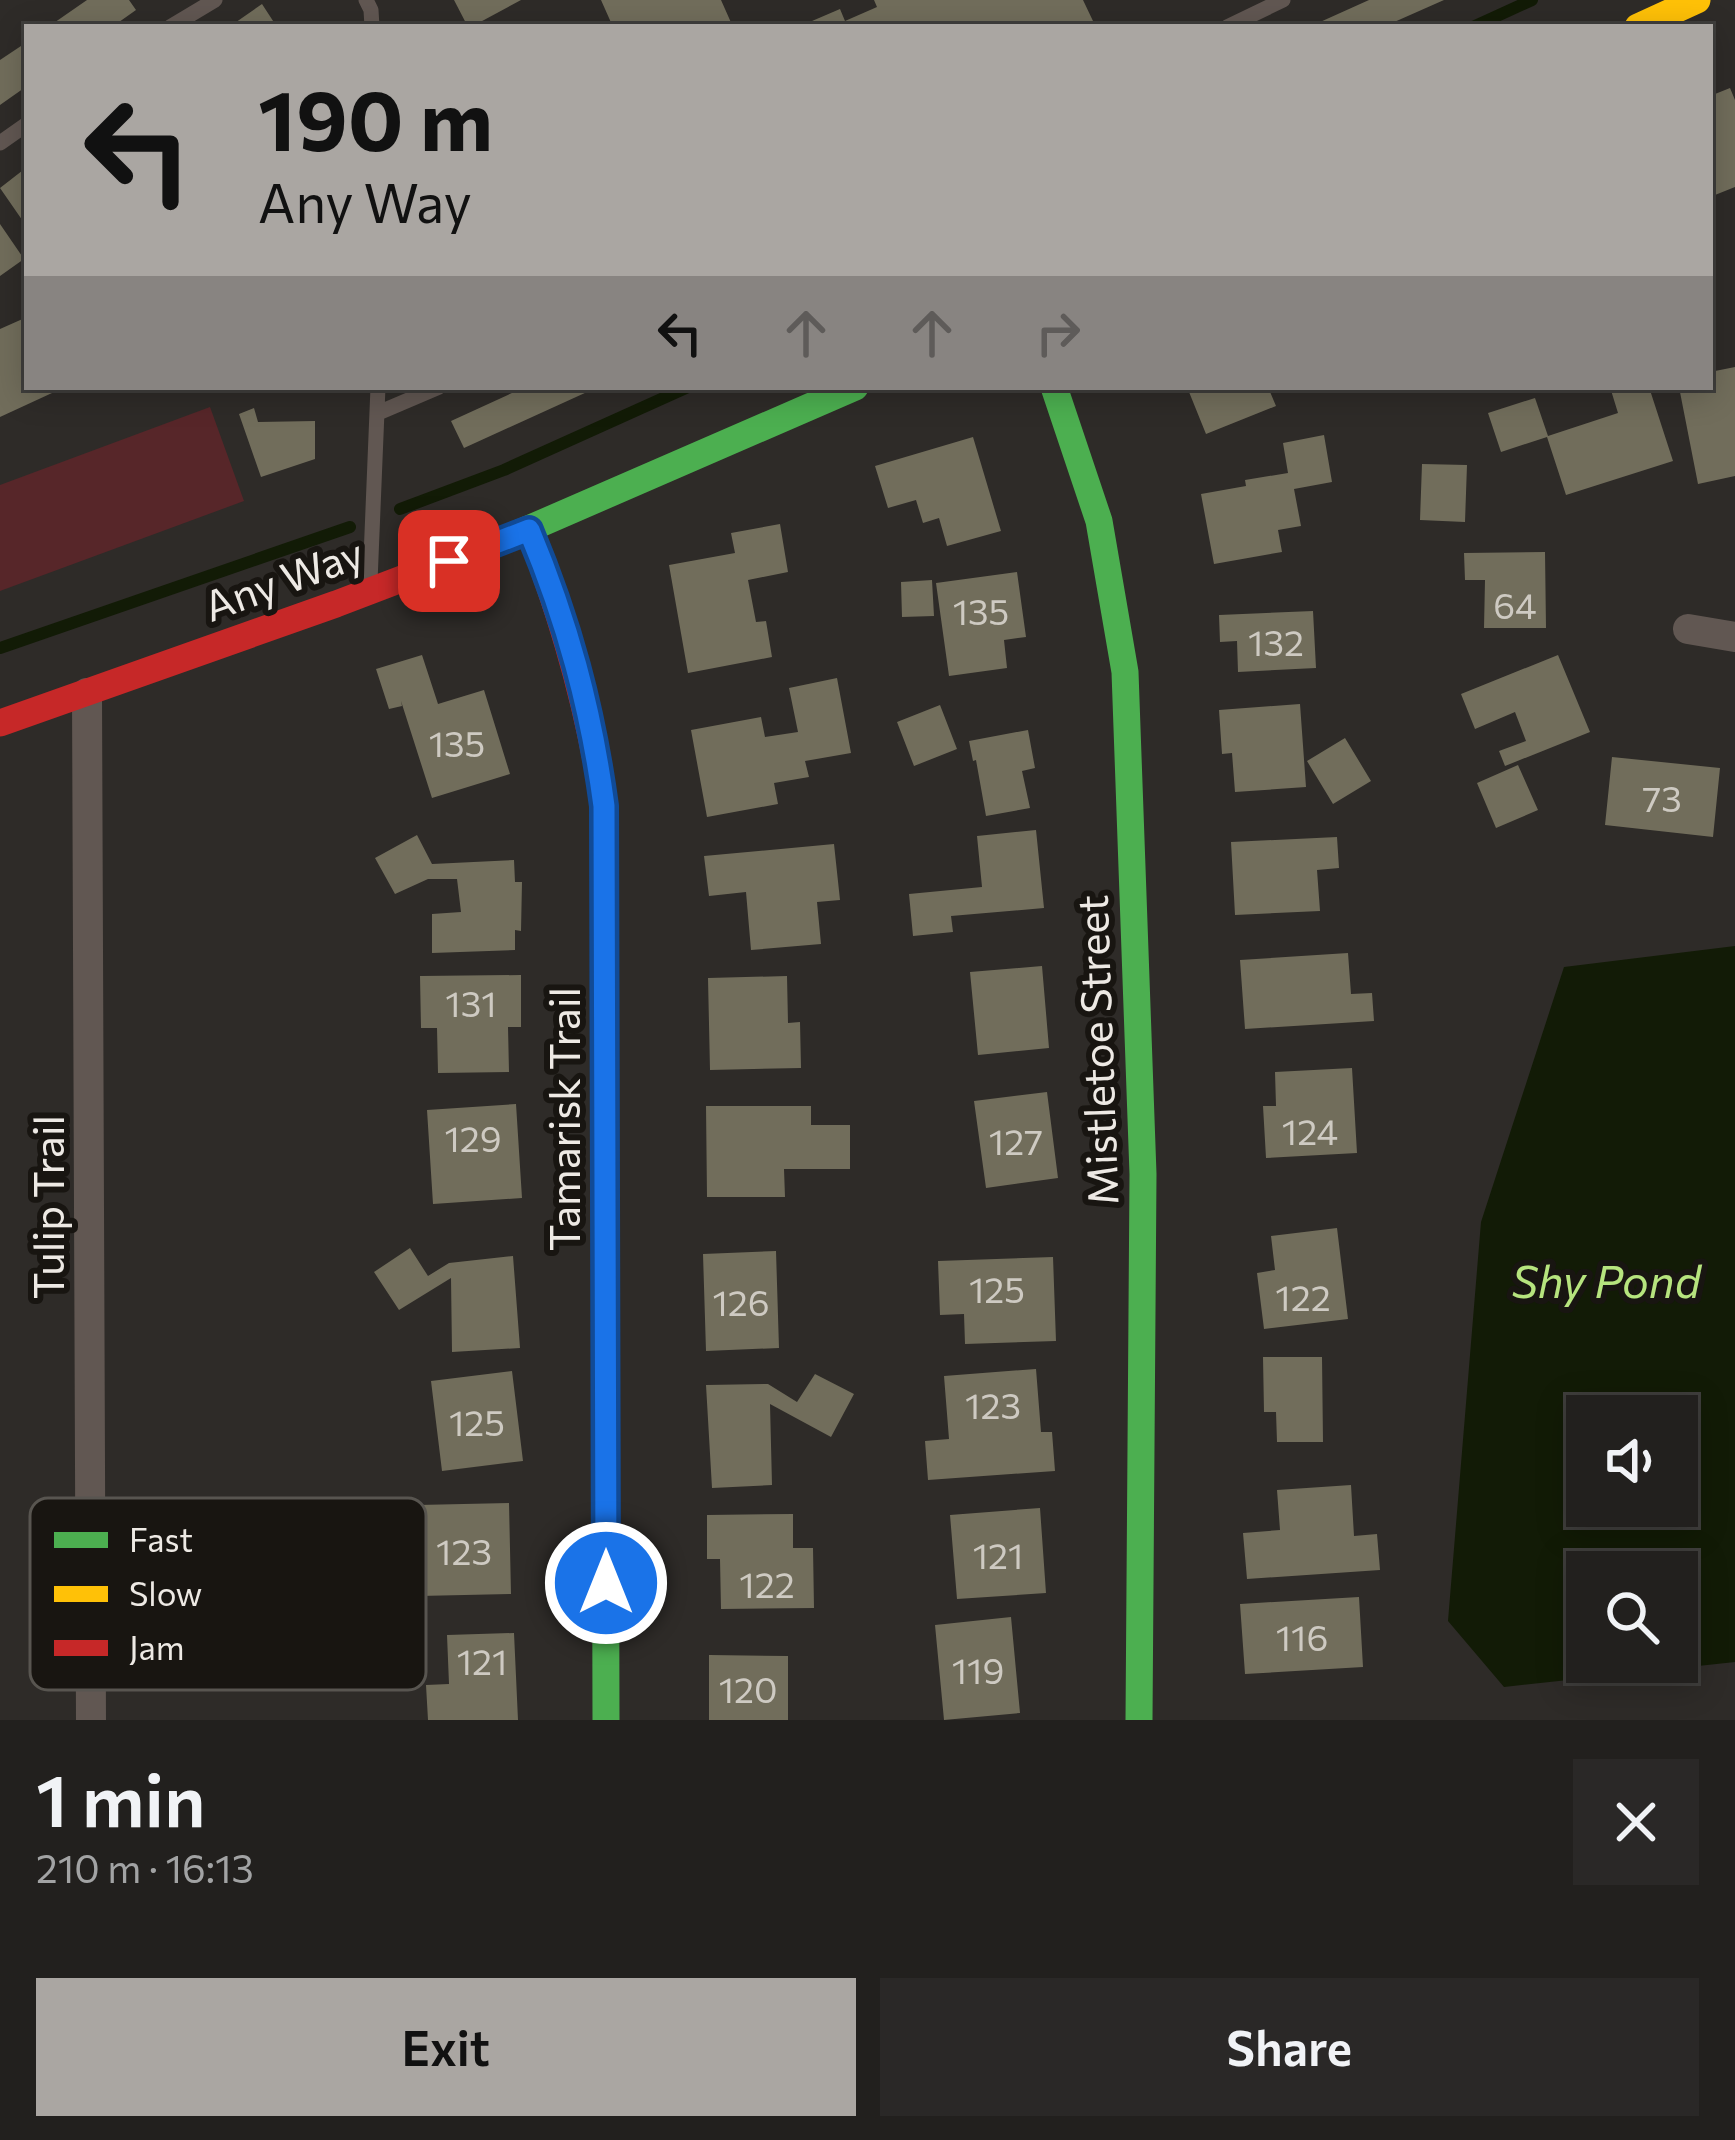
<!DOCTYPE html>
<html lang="en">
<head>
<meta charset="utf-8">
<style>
  :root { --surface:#22201e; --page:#2a2827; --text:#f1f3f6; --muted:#a2a3a4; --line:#3f3e3c; --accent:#aaa6a2 }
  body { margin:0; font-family:Commissioner,sans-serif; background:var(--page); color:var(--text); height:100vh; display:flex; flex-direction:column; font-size:45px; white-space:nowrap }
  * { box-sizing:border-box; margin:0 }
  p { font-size:39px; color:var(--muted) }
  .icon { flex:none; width:66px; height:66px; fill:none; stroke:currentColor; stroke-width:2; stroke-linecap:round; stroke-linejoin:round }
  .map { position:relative; height:1720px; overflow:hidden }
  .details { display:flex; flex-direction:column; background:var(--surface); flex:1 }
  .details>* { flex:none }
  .top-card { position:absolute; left:24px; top:24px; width:1689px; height:366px; border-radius:0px; box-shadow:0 6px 30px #0003,0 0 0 3px var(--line); background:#aaa6a2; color:#111; overflow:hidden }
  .tools { position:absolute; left:1566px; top:1395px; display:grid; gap:24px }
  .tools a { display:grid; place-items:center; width:132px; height:132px; border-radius:0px; background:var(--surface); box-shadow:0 6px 30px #0003,0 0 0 3px var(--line); font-size:60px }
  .pin { position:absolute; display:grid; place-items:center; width:102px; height:102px; color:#fff; margin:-51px; border-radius:24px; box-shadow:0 6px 18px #0006 }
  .me { position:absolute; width:132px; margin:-66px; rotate:0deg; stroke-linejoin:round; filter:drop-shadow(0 0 9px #0008) }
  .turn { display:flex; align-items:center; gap:42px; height:252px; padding:0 36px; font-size:54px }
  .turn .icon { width:156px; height:156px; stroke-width:2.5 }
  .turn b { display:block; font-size:84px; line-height:102px }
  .lanes { display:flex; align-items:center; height:114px; padding:0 36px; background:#0003; justify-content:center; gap:60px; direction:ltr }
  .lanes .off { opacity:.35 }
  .round { display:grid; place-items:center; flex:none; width:126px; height:126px; border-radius:0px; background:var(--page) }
  .headline { display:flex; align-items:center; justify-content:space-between; height:204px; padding:0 36px }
  h1 { font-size:72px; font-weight:600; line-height:90px }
  .action { display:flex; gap:24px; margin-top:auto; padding:24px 36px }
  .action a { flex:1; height:138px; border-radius:0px; background:var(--accent); color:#111; font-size:48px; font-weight:600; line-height:138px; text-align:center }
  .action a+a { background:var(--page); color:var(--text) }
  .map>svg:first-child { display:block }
</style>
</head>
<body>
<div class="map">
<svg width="1735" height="1720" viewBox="0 0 1735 1720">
  <rect width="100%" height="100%" fill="#2e2b28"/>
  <path fill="#572629" d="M210,407L244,501L0,591V485Z"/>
  <path fill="#121b06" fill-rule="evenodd" d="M1735,946V1662L1504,1687L1448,1621L1481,1222L1564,967ZM1587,1416H1677V1506H1587ZM1587,1572H1677V1662H1587Z"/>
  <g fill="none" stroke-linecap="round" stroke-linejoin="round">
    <path stroke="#121b06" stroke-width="12" d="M1473,27L1532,0
      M400,509L504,470L688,387
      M0,648L350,527"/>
  </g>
  <path fill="#716d5b" d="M87,0H129L136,10L112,27H48Z
    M454,0H521L471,27H468Z
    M601,0H721L733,27H613Z
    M874,0H1083L1093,21L1078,27H798L840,9L845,21L877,7Z
    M1369,0H1444L1383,27H1309Z
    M262,4L277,27H229Z
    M27,42V86L0,105V60Z
    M1730,88L1735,100V187L1710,197V96Z
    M27,167V227L0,188Z
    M0,224L24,259L0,276Z
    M27,317V387H65L0,417V329Z
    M1735,367V476L1698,484L1679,387H1710V372Z
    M525,387H598L464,448L451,421Z
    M1187,387H1268L1276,406L1206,434Z
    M1610,387H1649L1673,461L1566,495L1547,437L1501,452L1488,413L1535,398L1548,436L1618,413Z
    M254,408L258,422L315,421V459L261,477L239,414Z
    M1324,435L1332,482L1294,489L1301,526L1278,530L1282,552L1214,564L1201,494L1246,486L1245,480L1288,473L1283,443Z
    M973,437L1001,531L947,546L939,518L923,523L916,500L888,508L875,466Z
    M1422,464L1467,465L1465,522L1420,520Z
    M780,524L788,572L748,580L756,622L766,621L772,657L688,673L669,565L735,553L731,533Z
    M1545,552L1546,628H1484L1485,580H1465L1464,553Z
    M1017,572L1026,637L1004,640L1007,668L949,676L936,583Z
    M932,580L934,616L902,617L901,582Z
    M1313,611L1316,668L1238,672L1237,641L1220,642L1219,615Z
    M422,655L438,704L484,690L510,774L432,798L401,701L402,706L389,709L376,669Z
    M1558,655L1590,732L1505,766L1499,751L1526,741L1515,712L1475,729L1461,694Z
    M837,678L851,753L805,761L809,777L774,783L778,804L707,817L691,730L761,717L765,737L798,732L789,688Z
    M1300,704L1306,787L1235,792L1232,753L1222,754L1219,710Z
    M940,705L957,749L914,766L897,722Z
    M1028,730L1035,768L1022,771L1030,808L986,816L976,760L973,761L969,741Z
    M1345,738L1371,781L1333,804L1307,761Z
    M1612,757L1720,768L1713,837L1605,825Z
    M1518,765L1538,810L1496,828L1477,783Z
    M1036,830L1044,908L951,916L953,932L913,936L909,894L982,887L977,836Z
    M417,835L432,864L514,860L515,882H522L521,931L515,930V950L432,953V914L461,912L457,879H428L395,894L375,858Z
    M1337,837L1339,868L1317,870L1320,911L1235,915L1231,842Z
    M834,844L840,900L817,902L821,944L751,950L746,892L709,896L704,856Z
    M1348,953L1351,994L1372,993L1374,1021L1245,1029L1240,960Z
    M1042,966L1049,1048L978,1055L970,972Z
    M521,975V1027H508L509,1072L438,1073L437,1028H421L420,976Z
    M787,976L788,1023L800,1022L801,1068L710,1070L708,978Z
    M1352,1068L1357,1153L1266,1158L1263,1106H1276L1275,1072Z
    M1047,1092L1058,1178L986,1188L974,1101Z
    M516,1104L522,1198L433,1204L427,1110Z
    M706,1106H811V1125H850V1169H784L785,1197H707Z
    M1337,1228L1348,1319L1264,1329L1257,1273L1275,1270L1271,1236Z
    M410,1248L428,1276L449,1263L513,1256L520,1348L452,1352L451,1278L399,1310L374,1272Z
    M776,1251L779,1348L706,1351L703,1254Z
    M1053,1257L1056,1341L965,1344L964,1314L940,1315L938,1261Z
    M1263,1357H1322L1323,1442H1277L1276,1412H1264Z
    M1036,1369L1041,1432H1052L1055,1471L928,1480L925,1441L949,1439L944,1376Z
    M512,1371L523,1461L442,1471L431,1381Z
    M815,1374L854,1394L831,1437L770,1404L772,1485L712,1488L706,1385L768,1384L797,1402Z
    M1351,1485L1354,1536L1377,1534L1380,1570L1247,1579L1243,1533L1280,1530L1277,1490Z
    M509,1503L511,1594L419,1596L418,1505Z
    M1040,1508L1046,1593L957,1599L950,1515Z
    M793,1514V1548H813L814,1608L721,1609L720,1559H707V1515Z
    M1359,1597L1363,1667L1245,1674L1240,1604Z
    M1011,1617L1020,1713L944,1720L935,1625Z
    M514,1633L518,1720H428L426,1685L449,1684L447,1635Z
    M709,1655L788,1656V1720H709Z"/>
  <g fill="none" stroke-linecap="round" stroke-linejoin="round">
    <path stroke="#615752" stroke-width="15" d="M366,0L371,10L372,27
      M170,27L215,0
      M1227,27L1283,0
      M0,143L27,124
      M378,413L439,387
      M370,582L378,387"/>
    <path stroke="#615752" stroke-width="30" d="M1688,629L1735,637
      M87,693L91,1720"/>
    <path stroke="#4caf50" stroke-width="27" d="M1054,387L1099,521L1125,672L1143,1174L1139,1720
      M496,543L855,387
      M604,805L606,1720"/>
    <path stroke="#ffc107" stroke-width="27" d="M1638,27L1697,0"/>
    <path stroke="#c62828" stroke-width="27" d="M529,530C564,620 589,710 604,805
      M0,723L336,604L496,543"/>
  </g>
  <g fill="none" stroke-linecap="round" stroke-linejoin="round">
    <defs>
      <path id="route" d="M449,561L529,530C567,621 591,708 604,806L606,1583"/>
    </defs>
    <use href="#route" stroke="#114b97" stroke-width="30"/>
    <use href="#route" stroke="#1a73e8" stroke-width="21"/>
  </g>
  <g text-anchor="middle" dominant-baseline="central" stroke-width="12" stroke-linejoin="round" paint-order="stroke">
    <g font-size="36" fill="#cecac2">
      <text x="1515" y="604">64</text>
      <text x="981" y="610">135</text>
      <text x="1276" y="641">132</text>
      <text x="457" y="742">135</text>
      <text x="1662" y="797">73</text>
      <text x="471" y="1002">131</text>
      <text x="1310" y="1130">124</text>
      <text x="473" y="1137">129</text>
      <text x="1016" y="1140">127</text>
      <text x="997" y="1288">125</text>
      <text x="1303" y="1296">122</text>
      <text x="741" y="1301">126</text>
      <text x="993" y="1404">123</text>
      <text x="477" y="1421">125</text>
      <text x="464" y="1550">123</text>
      <text x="998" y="1554">121</text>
      <text x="767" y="1583">122</text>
      <text x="1302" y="1636">116</text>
      <text x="482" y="1660">121</text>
      <text x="978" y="1669">119</text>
      <text x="748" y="1688">120</text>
    </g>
    <g font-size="42" fill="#ede9e4" stroke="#181511">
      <text transform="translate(283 578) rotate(-20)">Any Way</text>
      <text transform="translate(1096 1050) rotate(-92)">Mistletoe Street</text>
      <text transform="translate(563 1119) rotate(-90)">Tamarisk Trail</text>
      <text transform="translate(47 1207) rotate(-90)">Tulip Trail</text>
    </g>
    <g font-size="45" font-style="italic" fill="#b6e47e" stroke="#181511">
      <text x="1606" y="1279">Shy Pond</text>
    </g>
  </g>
  <rect x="30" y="1498" width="396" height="192" rx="18" fill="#181511" stroke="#585550" stroke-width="3"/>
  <rect x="54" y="1532" width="54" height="16" fill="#4caf50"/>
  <rect x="54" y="1586" width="54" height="16" fill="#ffc107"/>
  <rect x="54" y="1640" width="54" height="16" fill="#c62828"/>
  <g font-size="33" fill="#ede9e4">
    <text x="129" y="1552">Fast</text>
    <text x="129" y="1606">Slow</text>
    <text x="129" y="1660">Jam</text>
  </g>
</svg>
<div class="tools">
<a><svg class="icon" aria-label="sound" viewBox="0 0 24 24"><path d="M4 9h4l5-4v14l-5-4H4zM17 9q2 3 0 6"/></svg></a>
<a><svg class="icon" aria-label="search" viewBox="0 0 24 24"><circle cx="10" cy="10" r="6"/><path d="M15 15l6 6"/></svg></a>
</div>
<div class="pin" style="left:449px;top:561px;background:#d93025"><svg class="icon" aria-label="arrive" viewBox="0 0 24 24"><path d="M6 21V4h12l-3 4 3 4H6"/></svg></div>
<svg class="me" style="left:606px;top:1583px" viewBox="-20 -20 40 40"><circle r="17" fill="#1a73e8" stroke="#fff" stroke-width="3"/><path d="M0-11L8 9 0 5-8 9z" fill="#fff"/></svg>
<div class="top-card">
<div class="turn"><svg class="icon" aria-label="left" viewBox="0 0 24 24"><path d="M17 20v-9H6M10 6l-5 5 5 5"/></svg><div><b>190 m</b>Any Way</div></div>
<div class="lanes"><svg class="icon" aria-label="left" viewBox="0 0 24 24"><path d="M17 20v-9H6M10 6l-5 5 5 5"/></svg><svg class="icon off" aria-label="ahead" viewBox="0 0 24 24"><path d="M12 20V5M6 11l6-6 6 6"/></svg><svg class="icon off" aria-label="ahead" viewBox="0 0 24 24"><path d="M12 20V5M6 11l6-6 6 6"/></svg><svg class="icon off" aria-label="right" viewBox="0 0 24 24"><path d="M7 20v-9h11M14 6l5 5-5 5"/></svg></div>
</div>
</div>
<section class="details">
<div class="headline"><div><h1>1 min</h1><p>210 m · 16:13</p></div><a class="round"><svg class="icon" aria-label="close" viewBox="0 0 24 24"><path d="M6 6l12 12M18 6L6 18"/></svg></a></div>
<div class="action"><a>Exit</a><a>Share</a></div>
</section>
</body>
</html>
